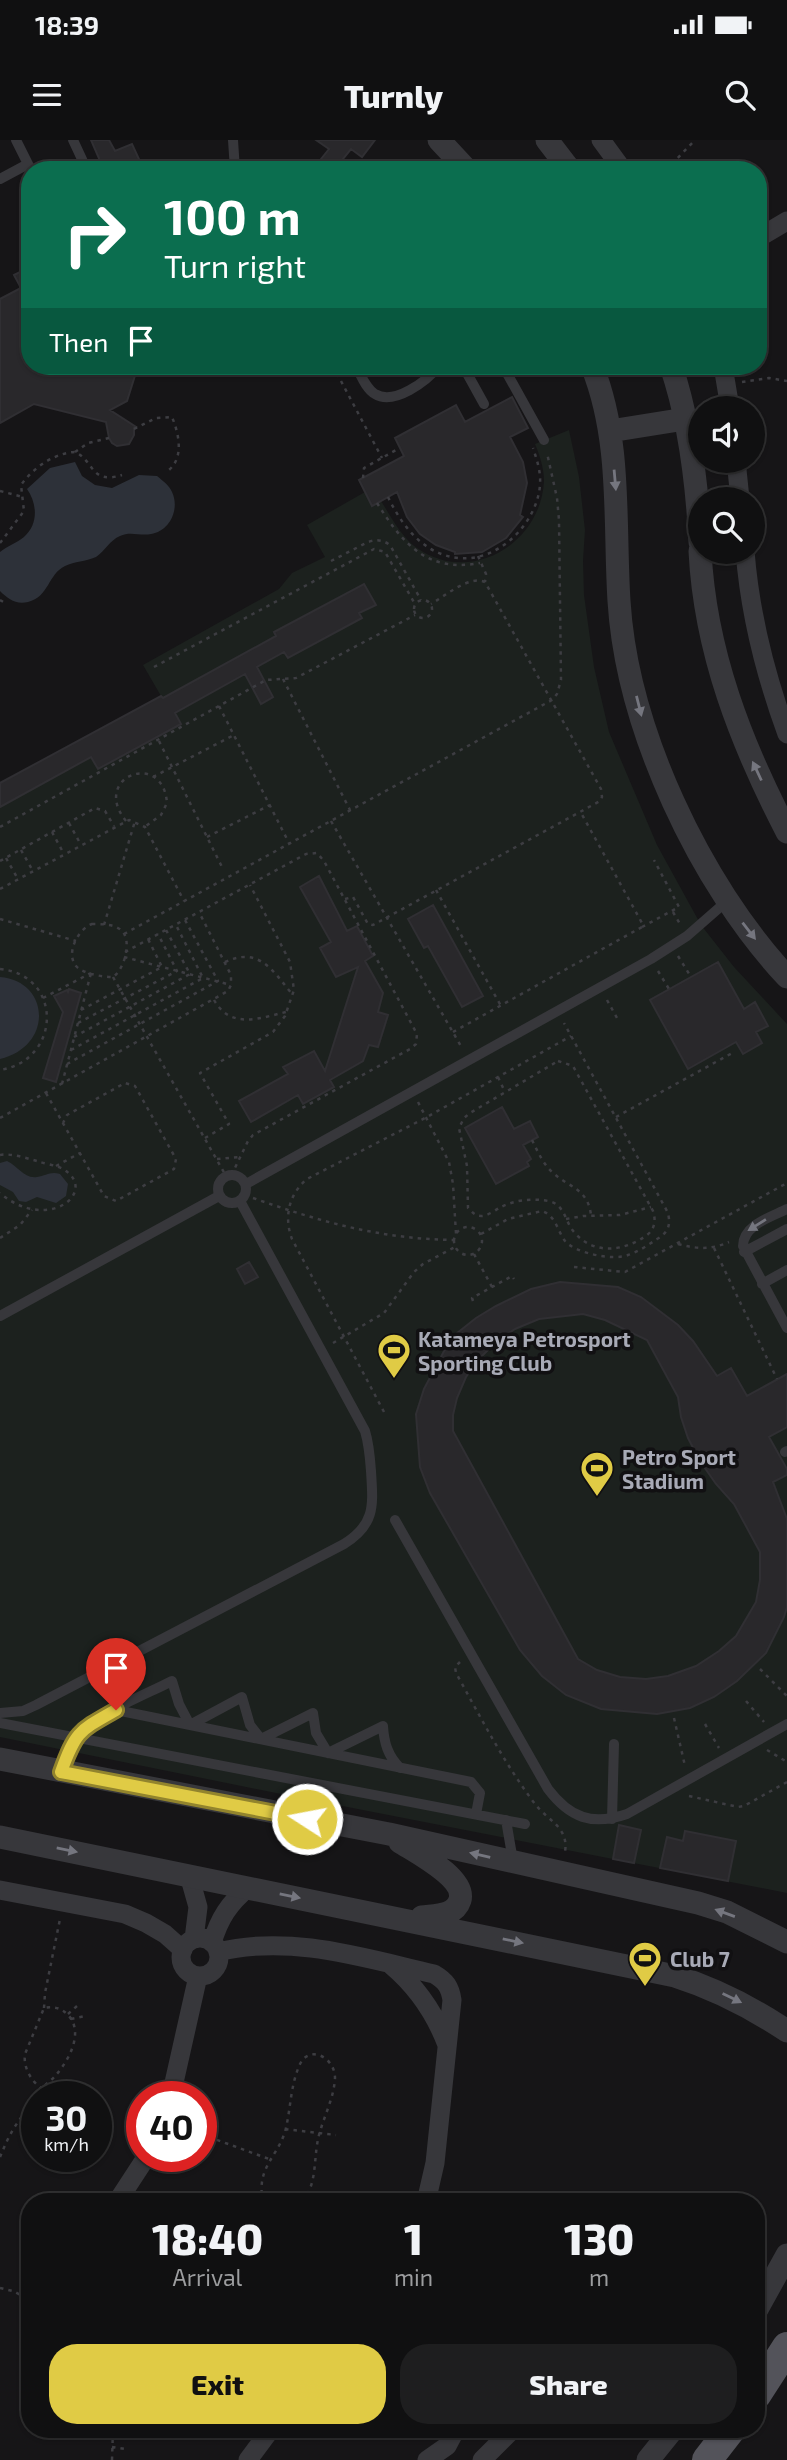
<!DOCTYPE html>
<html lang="en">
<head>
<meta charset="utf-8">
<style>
  :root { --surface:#101011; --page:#1e1e1f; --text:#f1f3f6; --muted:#9c9d9f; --line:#303031; --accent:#e0cb45 }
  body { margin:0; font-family:"Exo 2",sans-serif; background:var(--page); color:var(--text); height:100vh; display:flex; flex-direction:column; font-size:26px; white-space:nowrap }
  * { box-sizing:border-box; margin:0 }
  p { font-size:23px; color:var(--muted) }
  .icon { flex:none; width:38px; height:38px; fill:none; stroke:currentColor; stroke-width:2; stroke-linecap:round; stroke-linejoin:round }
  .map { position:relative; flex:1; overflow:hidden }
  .details { position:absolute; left:21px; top:2053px; width:744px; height:245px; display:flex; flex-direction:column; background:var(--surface); border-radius:28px; box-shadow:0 2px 5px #0004,0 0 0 2px var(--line) }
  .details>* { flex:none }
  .top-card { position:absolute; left:21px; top:21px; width:746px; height:214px; border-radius:28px; box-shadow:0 2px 5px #0004,0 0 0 2px var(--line); background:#0b6e4f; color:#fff; overflow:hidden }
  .fabs { position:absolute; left:688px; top:256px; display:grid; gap:14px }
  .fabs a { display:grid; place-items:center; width:77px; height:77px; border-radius:50%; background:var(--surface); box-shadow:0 2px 5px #0004,0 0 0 2px var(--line); font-size:35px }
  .speed { position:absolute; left:21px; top:1941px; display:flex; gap:14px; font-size:35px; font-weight:700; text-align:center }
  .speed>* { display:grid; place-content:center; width:91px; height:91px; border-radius:50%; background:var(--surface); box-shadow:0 2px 5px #0004,0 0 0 2px var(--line); line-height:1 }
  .speed small { font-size:18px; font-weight:400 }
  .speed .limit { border:10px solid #d22; background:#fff; color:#111 }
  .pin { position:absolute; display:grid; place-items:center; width:60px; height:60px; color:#fff; margin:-72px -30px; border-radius:50% 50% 50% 0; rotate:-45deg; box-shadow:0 0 7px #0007 }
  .pin .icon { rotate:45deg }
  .me { position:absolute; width:77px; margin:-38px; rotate:281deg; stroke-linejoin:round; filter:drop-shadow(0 0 5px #0008) }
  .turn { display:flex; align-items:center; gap:24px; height:147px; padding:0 28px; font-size:32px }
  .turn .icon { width:91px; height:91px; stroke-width:2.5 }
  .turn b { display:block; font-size:49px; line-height:60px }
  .then { display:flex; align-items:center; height:66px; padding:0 28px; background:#0003; gap:14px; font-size:26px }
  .eta { display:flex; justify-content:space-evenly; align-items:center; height:119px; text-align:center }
  .eta b { font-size:42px; font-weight:800; line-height:49px }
  .cta { display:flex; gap:14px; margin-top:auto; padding:14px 28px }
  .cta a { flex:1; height:80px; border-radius:28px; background:var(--accent); color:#111; font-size:28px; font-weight:800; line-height:80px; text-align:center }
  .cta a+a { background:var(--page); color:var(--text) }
  .status { display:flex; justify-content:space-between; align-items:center; height:49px; padding:0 35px; background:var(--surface); direction:ltr }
  .status svg { height:19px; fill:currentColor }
  header { display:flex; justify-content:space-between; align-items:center; height:91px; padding:0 28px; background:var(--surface); font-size:32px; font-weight:800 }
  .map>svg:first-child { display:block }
</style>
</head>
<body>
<div class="status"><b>18:39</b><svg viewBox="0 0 49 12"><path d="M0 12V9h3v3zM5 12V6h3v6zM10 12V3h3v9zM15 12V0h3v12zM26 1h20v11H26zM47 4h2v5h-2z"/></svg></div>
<header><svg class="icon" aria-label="menu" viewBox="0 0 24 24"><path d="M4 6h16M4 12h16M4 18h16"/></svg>Turnly<svg class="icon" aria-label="search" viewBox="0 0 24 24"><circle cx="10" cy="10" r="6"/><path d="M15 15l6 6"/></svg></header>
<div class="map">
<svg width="787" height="2320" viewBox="0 0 787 2320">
  <rect width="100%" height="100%" fill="#161517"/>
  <path fill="#1c211e" d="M569,290L579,337L585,390L583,421L584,455L594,527L609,592L657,705L701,785L734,827L787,884V1753L281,1654L0,1597V643L161,556L143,525L279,449L292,433L325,417L307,385L365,352L372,366L381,361C392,378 401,397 417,408C471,446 541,403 544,341C544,329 540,316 535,304Z"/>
  <path fill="#2d3139" d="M75,322L82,336L95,345L112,348L139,335L157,336C163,341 169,345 172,352C180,369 170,391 151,394C140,396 130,391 120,396C110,400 105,411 96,417C85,422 75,421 65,426C48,434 49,457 28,462C16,465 8,459 0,451V412C7,406 17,403 24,397C39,384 37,363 27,349L50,328Z
    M0,837C50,841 54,906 0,919Z
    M7,1021C18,1026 24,1039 37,1037C46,1036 50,1031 60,1034L68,1044L66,1056L56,1063L37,1057L26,1062L19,1061L13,1052L0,1045V1023Z"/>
  <path fill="#29282b" stroke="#302f33" stroke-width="2" fill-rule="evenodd" d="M91,0H109L115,11L132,4L144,30H104Z
    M316,0H375L362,17L351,9L334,30H324L317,24L329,9Z
    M30,127V226H138L127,261L110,270L136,287L134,288V295L129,304L117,306L112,303L109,298L106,282L34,264L0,283V159L21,148L14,135Z
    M512,257L528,288L510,297L523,322L527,343L520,375L523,377L506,398L482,412L455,414V412L436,405L420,394L407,377L397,352L372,366L359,340L404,316L395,298L456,265L465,282Z
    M364,444L376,465L359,473L362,478L288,518L284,512L257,527L273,557L261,564L245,534L175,573L181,584L98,629L91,617L0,667V643L161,556L163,558L276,496L274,492Z
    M319,736L347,791L357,786L373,816L365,821L383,853L378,872L388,875L378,907L369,905L363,921L330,940L334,947L303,964L298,955L251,982L239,961L288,934L283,927L314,911L325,931L358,827L336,837L320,808L331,802L300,747Z
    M433,765L483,856L462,867L428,806L424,808L408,779Z
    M718,822L744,869L755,862L768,886L756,892L762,903L743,914L736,902L688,929L650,860Z
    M69,849L81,853L56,942L43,938L63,872L54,856L67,850L68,852Z
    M502,967L514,989L530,981L538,997L523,1005L531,1019L527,1022L529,1026L496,1044L465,988Z
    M249,1122L258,1137L245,1144L237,1129Z
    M560,1142L618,1147L641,1157L678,1185L693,1201L717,1236L731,1228L747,1256L787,1234V1287L769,1297L787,1329V1335L773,1342L787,1379V1467L784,1477L766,1513L737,1541L714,1557L690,1568L657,1574L601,1569L566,1555L542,1536L520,1510L430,1353L420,1327L416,1274L424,1249L451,1198L476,1178L496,1166L531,1149ZM583,1174L605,1180L647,1200L678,1257L681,1277L688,1298L700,1321L716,1344L734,1364L760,1412V1440L756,1462L736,1496L719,1511L696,1526L668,1536L646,1539L620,1537L597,1530L578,1519L453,1291V1275L457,1258L466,1237L480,1218L496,1202L515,1189L539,1179Z
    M619,1685L641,1690L634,1723L613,1719Z
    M685,1691L736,1701L728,1741L660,1728L667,1697L683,1701Z"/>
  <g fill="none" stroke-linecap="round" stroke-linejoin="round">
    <path stroke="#3d3d42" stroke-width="2.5" stroke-dasharray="3.5 5" stroke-linecap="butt" d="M666,30L695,0
      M333,226L382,318
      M742,242L769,238L787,241
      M134,289L156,278L172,277C179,294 184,317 169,330
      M75,312L88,303L109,298
      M363,338L364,328L396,310
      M0,351L23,357
      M388,357C402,386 424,415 459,418C499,422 537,383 540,345C541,332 537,320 533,308
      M377,363C403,404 427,433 480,423
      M0,403L24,371L21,345C33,328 54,313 75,312C94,320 90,345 122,335
      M478,416L486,434L485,442
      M331,421L368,402C377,399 383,400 390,405L421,460
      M414 469a9 9 0 1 1 18 0a9 9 0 1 1-18 0Z
      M0,460L7,464
      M154,527L374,409L385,412L415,464
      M283,539L350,670
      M219,566L289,703
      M159,601L223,729
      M153,637L234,595
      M126,681C90,637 163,609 167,663L161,675L146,686
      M331,681L462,908
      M69,683L81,705
      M0,687L266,540L296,538L415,475
      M52,692L64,714
      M207,697L270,665
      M21,710L33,731
      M6,718L18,739
      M0,721L95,668L105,671L114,686
      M0,749L129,680L145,687L184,761
      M436,750L501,866
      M345,759L353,757L368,784L373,785L600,661L602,657L601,649L485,442C469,435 445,456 431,464
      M673,772L680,784
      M0,779L76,801
      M92,784C101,784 114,784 121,790C133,800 124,830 113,837C103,837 83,834 76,826C65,813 79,788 92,784Z
      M104,785L135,681
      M642,787L679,767L654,720
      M124,794L552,560L557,554L561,540L559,380L557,358L547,313
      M125,812L306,714L317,713L324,721L417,894L416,904L410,909L253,995L248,1001L232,1034
      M678,816L691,837
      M124,817L231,845
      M225,822C259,806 273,831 292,854
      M0,829C63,835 62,920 0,930
      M658,831L669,849
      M113,837L226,1036
      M43,858L91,833
      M214,860C231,890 260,878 286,872
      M607,860L617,878
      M81,870L162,827L148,799
      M78,883L177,831L158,794
      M453,892L642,787V783L580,671
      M74,897L190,834L166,790
      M71,910L203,838L176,785
      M558,921L573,926L653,1071C656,1080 655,1089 647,1095C625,1111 594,1116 574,1092C565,1082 565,1064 548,1061C532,1058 515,1060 501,1067C495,1070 488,1076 481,1076C475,1076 472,1072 468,1068L467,1026L459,988L464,978L470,973Z
      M67,924L218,841L185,780
      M498,937L505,952
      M62,944L91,833
      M46,953L104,1056L116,1061L174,1029L176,1019L135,946L125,943L67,975L63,983
      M418,962L449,1022L453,1044L456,1094
      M616,977L734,912
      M0,978L228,851L231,845V835L199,772
      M205,998L229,984L200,933L273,892L285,876L294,850L290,822L250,745
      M532,1000C538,1012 543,1024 553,1033C570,1048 588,1049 591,1075
      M0,1015C12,1013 25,1018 37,1021C45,1024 56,1025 63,1029C100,1051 48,1094 0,1053
      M217,1019L240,1017
      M56,1026L80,1013
      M253,1058C321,1082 381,1099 454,1100
      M566,1079L583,1076L620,1075L651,1067
      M454 1101a14 14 0 1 1 28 0a14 14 0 1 1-28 0Z
      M481,1094L508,1079L542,1071C556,1076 557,1090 565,1101C575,1113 613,1121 628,1115C638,1112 648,1105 657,1099C668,1093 672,1084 667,1071L564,883
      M0,1098L20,1085L32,1070
      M678,1104C697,1109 711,1110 729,1102
      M714,1108L777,1239
      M474,1114L492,1147
      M574,1127L625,1132L787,1043
      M473,1161L472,1158L512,1136L514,1139
      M333,1203L384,1173L414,1132L423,1124L455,1107
      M384,1272L292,1099C284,1078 288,1055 307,1039L427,977L571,896
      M460,1522L455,1527L456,1533C481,1578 504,1623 535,1664C548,1681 569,1687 565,1712
      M760,1529L787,1556
      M746,1561L764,1582
      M674,1578L685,1626
      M705,1584L719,1608
      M767,1610L787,1622
      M689,1656L738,1667L744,1666L787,1642
      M44,1868L45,1853L60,1779
      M68,1874L77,1866
      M71,1879L85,1876
      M285,1989L336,1995
      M201,1994L269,2019
      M0,2017C5,2005 10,1993 18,1982C25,1972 32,1961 40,1951C44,1945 51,1941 56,1935C68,1921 84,1894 69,1876C62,1868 54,1866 44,1868L25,1914C23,1927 31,1941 41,1948
      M263,2062C256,2028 276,2019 285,1992C291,1969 290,1946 300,1924C310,1904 335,1918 335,1938C334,1958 324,1976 319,1995C313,2018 318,2041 303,2062
      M0,2148L13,2151L30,2160
      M477,2297L481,2289
      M112,2307L125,2309
      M112,2320L113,2289"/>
    <path stroke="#37373b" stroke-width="10" d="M16,0L31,30
      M73,0L87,30
      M233,0L235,30
      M0,39L28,24
      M356,226C361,235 366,249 375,254C394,266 427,241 439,226
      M463,226L484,264
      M503,226L544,300
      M218 1049a14 14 0 1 1 28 0a14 14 0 1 1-28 0Z
      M246,1044L651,819L687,796L727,761
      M787,1069C771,1077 743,1085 743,1106L787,1188
      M744,1112L787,1089
      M762,1144L787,1130
      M0,1176L219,1056
      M785,1312L787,1311
      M395,1380L548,1649C570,1678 592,1686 627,1674L787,1584
      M116,1570L471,1642L480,1653L476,1674
      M0,1573L23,1571L36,1565L344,1404C376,1384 373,1365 371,1331C370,1317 369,1304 365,1291L240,1061
      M0,1583L525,1684
      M61,1631C65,1620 68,1605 76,1596C94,1575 147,1554 172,1541L179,1564L190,1585L242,1557L250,1585L261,1599L313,1573L316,1593L328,1613L383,1586C384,1603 388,1616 400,1628
      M612,1679L614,1604
      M506,1680L513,1721"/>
    <path stroke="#37373b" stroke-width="19" d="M601,0L623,30
      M758,98L787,81
      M723,226L730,268
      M736,320L740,359
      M745,411C750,475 765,534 787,594
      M189,1735L198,1767L194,1799
      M0,1750L125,1774L146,1783L165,1794L183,1810
      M181 1817a19 19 0 1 1 38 0a19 19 0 1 1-38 0Z
      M212,1803C219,1779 229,1763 249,1747
      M218,1812C290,1794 364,1818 434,1834C446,1841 450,1847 452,1860L435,2023L426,2062
      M391,1825C417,1847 435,1873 447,1905
      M171,1956L198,1836
      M117,2062L147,2016
      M248,2320L271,2289
      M427,2320L447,2306L456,2289
      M482,2320L513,2289"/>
    <path stroke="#37373b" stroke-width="23" d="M439,0L467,30
      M547,0L570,30
      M592,226C622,301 614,382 619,461C627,589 700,744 787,837
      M671,226C690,282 697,343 700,402
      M610,291L685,279
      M700,411C705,512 741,603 787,692
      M0,1619L389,1694L698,1763L727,1772L787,1802
      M0,1697L675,1836C716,1849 751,1867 787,1891
      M400,1702C417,1713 466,1738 460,1760C455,1776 436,1775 422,1777
      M756,2171L787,2115
      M648,2320L673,2289"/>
    <path stroke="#53535a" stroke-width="30" d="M756,2255L787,2207
      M707,2320L731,2289"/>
  </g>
  <defs><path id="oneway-solid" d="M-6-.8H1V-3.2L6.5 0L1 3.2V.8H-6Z" transform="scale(1.75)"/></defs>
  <g fill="#75767f">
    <use href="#oneway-solid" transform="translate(615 340) rotate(85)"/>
    <use href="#oneway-solid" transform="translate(639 566) rotate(76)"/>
    <use href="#oneway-solid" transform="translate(757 631) rotate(-115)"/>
    <use href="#oneway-solid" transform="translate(749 791) rotate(52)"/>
    <use href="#oneway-solid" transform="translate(757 1085) rotate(148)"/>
    <use href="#oneway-solid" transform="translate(67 1710) rotate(11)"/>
    <use href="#oneway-solid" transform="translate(480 1715) rotate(-167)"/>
    <use href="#oneway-solid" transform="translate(290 1756) rotate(11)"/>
    <use href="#oneway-solid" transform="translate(725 1773) rotate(-160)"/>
    <use href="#oneway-solid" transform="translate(513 1801) rotate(12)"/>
    <use href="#oneway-solid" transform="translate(732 1858) rotate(26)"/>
  </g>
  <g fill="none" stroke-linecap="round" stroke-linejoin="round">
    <defs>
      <path id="route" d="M116,1570C79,1591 76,1591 61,1632L307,1679"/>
    </defs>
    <use href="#route" stroke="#92842d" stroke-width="18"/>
    <use href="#route" stroke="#e0cb45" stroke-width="12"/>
  </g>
  <defs>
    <symbol id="stadium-pin" viewBox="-11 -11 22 30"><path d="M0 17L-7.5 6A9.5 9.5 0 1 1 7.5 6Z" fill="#e0cb45" stroke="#111012"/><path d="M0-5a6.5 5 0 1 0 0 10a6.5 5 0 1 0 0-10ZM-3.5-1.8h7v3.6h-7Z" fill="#111"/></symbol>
  </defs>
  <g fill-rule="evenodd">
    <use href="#stadium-pin" x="375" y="1191" width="38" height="52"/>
    <use href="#stadium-pin" x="578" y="1309" width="38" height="52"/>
    <use href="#stadium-pin" x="626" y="1799" width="38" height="52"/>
  </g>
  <g text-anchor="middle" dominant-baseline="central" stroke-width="7" stroke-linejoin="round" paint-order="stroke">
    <g font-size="21" font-weight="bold" fill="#a8aab6" stroke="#111012" text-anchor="start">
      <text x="418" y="1198">Katameya Petrosport<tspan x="418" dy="24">Sporting Club</tspan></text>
      <text x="622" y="1316">Petro Sport<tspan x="622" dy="24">Stadium</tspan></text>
      <text x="670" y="1818">Club 7</text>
    </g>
  </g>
</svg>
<div class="fabs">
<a><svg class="icon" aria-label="sound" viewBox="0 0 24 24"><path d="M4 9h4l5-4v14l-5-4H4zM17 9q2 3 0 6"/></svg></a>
<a><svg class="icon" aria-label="search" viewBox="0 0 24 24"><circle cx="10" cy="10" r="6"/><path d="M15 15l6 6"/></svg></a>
</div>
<div class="speed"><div>30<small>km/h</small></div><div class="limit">40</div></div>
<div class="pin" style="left:116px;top:1570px;background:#d93025"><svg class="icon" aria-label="arrive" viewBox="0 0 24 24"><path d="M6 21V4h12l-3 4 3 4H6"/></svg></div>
<svg class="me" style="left:307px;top:1679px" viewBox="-20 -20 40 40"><circle r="17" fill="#e0cb45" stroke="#fff" stroke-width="3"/><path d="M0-11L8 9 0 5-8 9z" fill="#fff"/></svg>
<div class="top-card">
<div class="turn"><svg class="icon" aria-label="right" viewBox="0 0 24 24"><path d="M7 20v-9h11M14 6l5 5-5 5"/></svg><div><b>100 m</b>Turn right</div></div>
<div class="then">Then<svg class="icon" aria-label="arrive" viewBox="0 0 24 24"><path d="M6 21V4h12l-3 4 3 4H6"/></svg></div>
</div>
<section class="details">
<div class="eta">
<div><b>18:40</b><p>Arrival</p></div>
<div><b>1</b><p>min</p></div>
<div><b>130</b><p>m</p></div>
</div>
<div class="cta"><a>Exit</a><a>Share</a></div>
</section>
</div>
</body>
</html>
